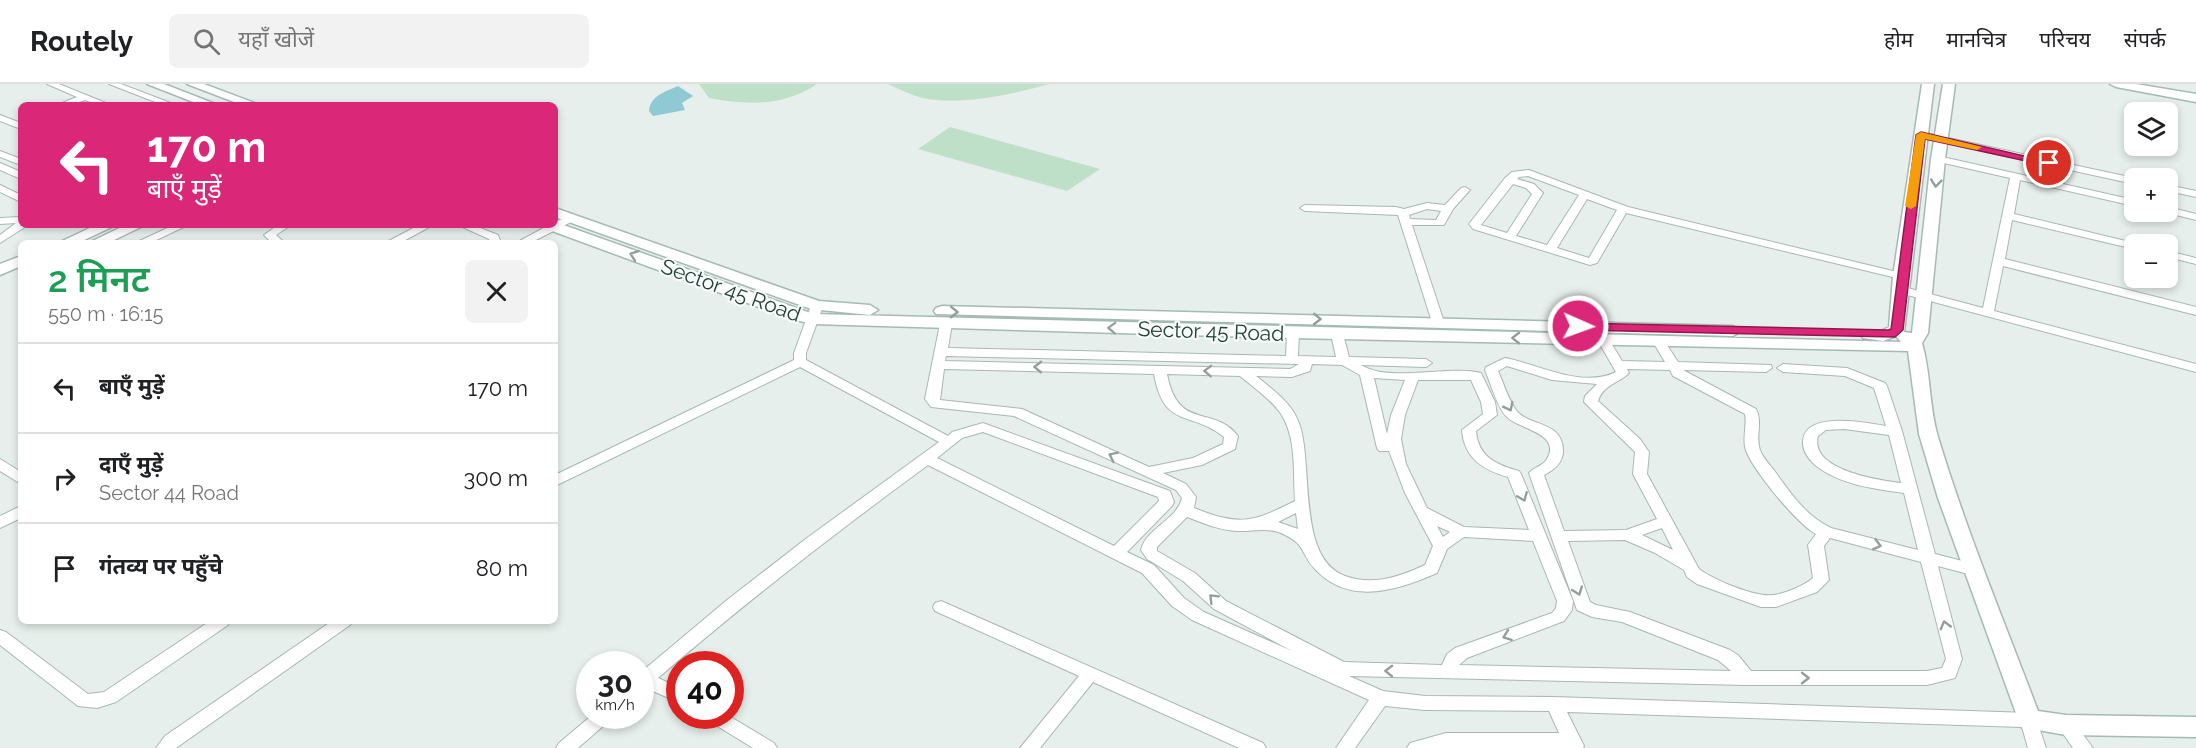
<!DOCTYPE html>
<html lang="hi">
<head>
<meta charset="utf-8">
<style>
  :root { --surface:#fff; --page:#f2f2f2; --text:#202124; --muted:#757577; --line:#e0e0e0 }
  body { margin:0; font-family:Raleway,"Noto Sans Devanagari",sans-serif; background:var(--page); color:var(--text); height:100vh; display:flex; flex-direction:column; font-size:22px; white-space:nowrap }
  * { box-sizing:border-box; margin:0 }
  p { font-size:20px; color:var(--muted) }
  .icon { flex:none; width:33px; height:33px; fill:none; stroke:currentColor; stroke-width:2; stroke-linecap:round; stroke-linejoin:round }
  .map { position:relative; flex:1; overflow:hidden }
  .details { position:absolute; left:18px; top:156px; width:540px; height:384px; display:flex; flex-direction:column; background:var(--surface); border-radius:9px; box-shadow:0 3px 9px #0003 }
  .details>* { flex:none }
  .guide { position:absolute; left:18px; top:18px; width:540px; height:126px; border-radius:9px; box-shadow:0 3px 9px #0003; background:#db2777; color:#fff; overflow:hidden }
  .buttons { position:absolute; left:2124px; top:18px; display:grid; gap:12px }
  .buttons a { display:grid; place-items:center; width:54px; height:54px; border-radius:9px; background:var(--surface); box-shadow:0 3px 9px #0003; font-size:30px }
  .speed { position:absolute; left:576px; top:567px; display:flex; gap:12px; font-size:30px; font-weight:700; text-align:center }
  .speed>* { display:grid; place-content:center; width:78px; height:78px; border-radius:50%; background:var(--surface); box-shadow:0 3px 9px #0003; line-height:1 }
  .speed small { font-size:15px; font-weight:400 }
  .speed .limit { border:9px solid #d22; background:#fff; color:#111 }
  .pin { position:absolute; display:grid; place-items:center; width:51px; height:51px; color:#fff; margin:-26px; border:3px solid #fff; border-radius:50%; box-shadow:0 2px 6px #0007 }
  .me { position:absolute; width:66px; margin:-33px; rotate:92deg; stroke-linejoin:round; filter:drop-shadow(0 0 4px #0008) }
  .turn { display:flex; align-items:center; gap:21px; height:126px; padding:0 30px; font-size:27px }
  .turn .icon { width:78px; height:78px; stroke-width:2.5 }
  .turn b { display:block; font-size:42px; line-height:51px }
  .round { display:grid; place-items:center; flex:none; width:63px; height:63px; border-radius:9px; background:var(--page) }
  .headline { display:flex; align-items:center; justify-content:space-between; height:102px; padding:0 30px }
  h1 { font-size:36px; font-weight:600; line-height:45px; color:#1e9e55 }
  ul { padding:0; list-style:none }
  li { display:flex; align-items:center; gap:18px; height:90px; padding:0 30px; border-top:2px solid var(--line) }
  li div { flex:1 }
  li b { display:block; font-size:22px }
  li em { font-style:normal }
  header { display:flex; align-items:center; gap:36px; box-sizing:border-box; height:84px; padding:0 30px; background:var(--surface); border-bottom:2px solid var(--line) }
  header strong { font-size:28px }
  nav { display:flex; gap:33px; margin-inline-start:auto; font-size:21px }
  .search { width:420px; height:54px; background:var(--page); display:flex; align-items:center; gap:15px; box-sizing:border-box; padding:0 21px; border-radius:9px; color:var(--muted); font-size:22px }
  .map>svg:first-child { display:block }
</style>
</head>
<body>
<header>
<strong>Routely</strong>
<div class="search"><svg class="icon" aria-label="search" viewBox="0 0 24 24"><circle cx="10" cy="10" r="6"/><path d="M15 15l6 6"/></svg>यहाँ खोजें</div>
<nav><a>होम</a><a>मानचित्र</a><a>परिचय</a><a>संपर्क</a></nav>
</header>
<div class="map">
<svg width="2196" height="664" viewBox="0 0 2196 664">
  <rect width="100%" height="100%" fill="#e6efeb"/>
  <path fill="#bfe0c8" d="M699,0H817C783,23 748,21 709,14Z
    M888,0H1049C1014,10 959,22 923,14C911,11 899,5 888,0Z
    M950,43L1100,85L1067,107L918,65Z"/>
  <path fill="#8ec9d4" d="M678,2L693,12L682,19L685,26L653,32L649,27C650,12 666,7 678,2Z"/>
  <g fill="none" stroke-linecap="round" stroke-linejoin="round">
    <defs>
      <path id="street" d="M47,0H59L111,21H98L85,16L71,21H57L77,13Z
        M109,0H121L176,21H163Z
        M0,31L21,39V45L0,37Z
        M1921,48L2134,94H2136L2134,100L1918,53L1916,51Z
        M0,67L21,75V81L0,73Z
        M1938,72L2134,116V122L2020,96L2014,130L2138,160H2134V165L2012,136L2005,175L2196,223V231L2003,182L1994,227L2196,280V288L1896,208L1894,206L1900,202L1983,224L2010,94L1935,77V73Z
        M0,79L21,88V95L0,86Z
        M1529,86L1628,123L1901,189L1907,192L1901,195L1626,129L1597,179L1590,181L1473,145L1469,140L1505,94L1512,88ZM1528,92L1579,111L1547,161L1516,152L1543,109L1534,100L1517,95L1519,93ZM1513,100L1526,104L1532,110L1507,149L1481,141ZM1587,115L1617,126L1589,174L1557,164Z
        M0,101L21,111V118L0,108Z
        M2168,101L2196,107V113L2168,107Z
        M1465,103L1470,106L1453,125L1444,141H1412L1444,238L1438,242L1432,238L1398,131L1305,127L1300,124L1305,121L1396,123L1404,125L1427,119L1445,121L1461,104ZM1427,125L1441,127L1436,136L1410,135L1409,131Z
        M2168,123L2196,130V136L2164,128H2168Z
        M571,131L576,134L575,136L530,159H516L549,141H555V138Z
        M21,133V141H26L25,143L0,159V151L16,139L0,140V134Z
        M174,141H188L150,159H135Z
        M278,141H291L276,151L285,159H272L264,151Z
        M419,141H433L400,159H385Z
        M458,141H473L498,151L501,159H489V155Z
        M2168,167L2196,174V180L2168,173Z
        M817,218L823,222L806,269V276L948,352L952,348L983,339L1170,407L1174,418L1172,422L1127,468L1154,481L1184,514L1204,528L1292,567L1214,525L1183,497L1147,475L1141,466C1146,444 1177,436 1182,414L1176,406L1014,332L931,323L925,315L940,240L946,236L952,240L948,264L1286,272L1287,249L1293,245L1299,249L1298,272L1336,273L1331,250L1337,246L1343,250L1349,273L1426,275L1432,279L1426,283L1361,281C1390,299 1447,281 1481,289L1495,318L1497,331L1476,347C1478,373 1497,381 1519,387L1521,390L1573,517L1572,526L1564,537L1467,574L1459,581L1731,587L1718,576L1622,538L1592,533L1577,526L1529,389C1534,383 1543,382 1547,375C1562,349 1518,345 1507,333C1498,325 1490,298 1485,286L1486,283L1505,274C1538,280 1582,305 1616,288L1598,257L1604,253L1608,254L1622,277L1665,278L1653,258L1659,254L1663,255L1678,278L1771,281L1772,284L1766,288L1683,286L1756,325C1763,338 1755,352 1760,366C1763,374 1771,382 1776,389C1791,410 1806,432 1831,444L1918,466L1904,409C1876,405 1842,401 1819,384C1811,378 1802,368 1803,357C1805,326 1867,339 1886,342L1874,304L1845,292L1783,288L1777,284L1783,280L1847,284L1885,299L1887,302L1902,347L1935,470L1978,481L1980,485L1978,489L1972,491L1938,482L1962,575L1955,594L1927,601H1746L1349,592L1383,607L1425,612L1554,613L2029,629L2035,631L2046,664H2028L2022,643L1567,628L1584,662L1583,664H1407L1410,659L1446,649H1559L1549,627L1425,626L1385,622L1355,664H1336L1369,616L1192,536L1172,522L1142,489L928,381C835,449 745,519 658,594L680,604V619L646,604L640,606V589L727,516L807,454L939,358L800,283L555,402V391L794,276V269L811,222ZM946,272L1299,280L1290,285L945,277ZM1312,280L1342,281L1360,291L1377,364L1379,367H1389L1405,409L1433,462L1425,481C1399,493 1373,502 1345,492C1296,474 1314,381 1299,339C1292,319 1272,305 1256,292L1292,293L1310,287ZM1507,282L1552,296L1597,300L1585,312L1584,318L1635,368L1633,390L1657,435L1626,446L1564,447L1544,391C1554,386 1563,379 1563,367C1563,336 1528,343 1516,326C1508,315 1504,300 1498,287ZM944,285L1154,290C1164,346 1191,326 1224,353L1223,360L1193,374L1149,383L1022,325L940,316ZM1627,285L1670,286L1673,292L1745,330C1747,341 1743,352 1745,363C1749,382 1798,441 1816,450L1808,461L1813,494C1803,502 1787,509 1774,511C1756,514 1714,496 1699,485L1647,390L1649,368L1640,355L1598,317C1603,301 1619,299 1629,289ZM1167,290L1240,292C1254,304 1271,315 1281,330C1297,354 1293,390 1295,417C1252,439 1239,442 1194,424L1196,413L1186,400L1163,389L1202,381L1235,365L1238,352C1213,320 1178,348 1167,290ZM1374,294L1405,296L1391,331L1387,350ZM1418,296H1471L1481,318L1483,330L1462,346C1464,374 1483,386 1508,393L1529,446L1464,443L1427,424L1406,380L1401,355L1405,331ZM1844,345L1889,351L1901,399C1878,396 1809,386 1818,352L1826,346ZM983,348L1158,413L1159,417L1114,462L937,374L962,354ZM1296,429L1298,445L1278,438ZM1187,433C1203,439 1219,446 1236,447C1253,448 1268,442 1285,451C1306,461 1301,470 1314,484C1348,522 1396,507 1437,489L1447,465L1464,453L1533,457L1557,517L1556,524L1552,529L1455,564L1447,570L1442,581L1344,578L1226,517L1195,489L1157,467V463ZM1437,442L1450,448L1443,453ZM1662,444L1673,466L1642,451ZM1830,454L1921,478L1946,575L1942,584L1927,587H1751L1738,571L1730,566L1630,528L1596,521L1590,518L1568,457L1625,456L1655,469L1684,486L1687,493L1697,500L1761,523H1776L1817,508L1829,496L1824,462Z
        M0,375L21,388V400L0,387Z
        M21,422V434L0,444V432Z
        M941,517L1263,659L1266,664H1239L1093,598L1040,664H1020L1079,592L935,527L933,523L935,519Z
        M210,537H230L228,541L116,618L97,624L78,622L0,561V546L6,548L88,610L104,608Z
        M332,537H352L350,541L176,664H156L165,652Z
        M591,632H612L609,637L578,664H556L559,659Z
        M706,632H729L774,659L777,664H753L709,637Z
        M2066,634L2072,636L2093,664H2073L2057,641L2060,636Z"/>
      <path id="secondary" d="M147,0H164L218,21H201Z
        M187,0H204L260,21H242Z
        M1922,0H1934L1904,248L1912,249L1931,75L1943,0H1955L1945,75L1928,249L1922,259C1931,290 1929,323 1938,353C1966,446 2004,537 2038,627L2066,631L2196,633V653L2066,651L2021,643L1938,414L1919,350L1908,267L1293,254L813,240L791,235L544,144L542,141H555V138L813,230L1901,258L1896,252L1883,257L1863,254L1861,251L1863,248L1881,247L1889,243L1893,192Z
        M2110,0H2136L2196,10V18L2116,3Z
        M555,124L819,217L870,221L878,226L870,231L811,225L555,133Z
        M96,141H116L78,159H58Z
        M126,141H145L108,159H88Z
        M21,172V182L0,191V180Z
        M942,222L1733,242L1741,247L1733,252L936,230L934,227L936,224Z"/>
    </defs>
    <use href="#street" stroke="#a8b8b2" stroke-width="2"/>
    <use href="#secondary" stroke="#a4bbb3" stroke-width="3"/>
    <use href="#street" fill="#fff" fill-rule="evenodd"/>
    <use href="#secondary" fill="#fff" fill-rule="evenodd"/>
  </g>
  <defs><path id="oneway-chevron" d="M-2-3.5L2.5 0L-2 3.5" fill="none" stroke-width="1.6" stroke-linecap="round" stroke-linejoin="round" transform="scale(1.5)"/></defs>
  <g stroke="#92a09c">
    <use href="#oneway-chevron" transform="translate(1936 99) rotate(96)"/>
    <use href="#oneway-chevron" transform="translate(634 171) rotate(-160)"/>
    <use href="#oneway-chevron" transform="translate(954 228) rotate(1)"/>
    <use href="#oneway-chevron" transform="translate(1317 235) rotate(1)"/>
    <use href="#oneway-chevron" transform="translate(1112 244) rotate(-178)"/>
    <use href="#oneway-chevron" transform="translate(1516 254) rotate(-179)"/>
    <use href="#oneway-chevron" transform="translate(1038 283) rotate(-179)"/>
    <use href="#oneway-chevron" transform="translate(1208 287) rotate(-178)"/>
    <use href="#oneway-chevron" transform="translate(1509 323) rotate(63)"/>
    <use href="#oneway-chevron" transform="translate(1113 372) rotate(-154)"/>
    <use href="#oneway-chevron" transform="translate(1523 413) rotate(68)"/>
    <use href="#oneway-chevron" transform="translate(1877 461) rotate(14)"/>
    <use href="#oneway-chevron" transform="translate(1578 507) rotate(70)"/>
    <use href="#oneway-chevron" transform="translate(1213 514) rotate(-135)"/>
    <use href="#oneway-chevron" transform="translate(1945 541) rotate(-105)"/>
    <use href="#oneway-chevron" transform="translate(1507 552) rotate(160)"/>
    <use href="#oneway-chevron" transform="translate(1389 587) rotate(-179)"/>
    <use href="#oneway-chevron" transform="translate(1805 594)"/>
  </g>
  <path fill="#db2777" stroke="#8e194d" stroke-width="1.5" d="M1921,48L2054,79L2049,82L1925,55L1903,246L1895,253L1578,246L1572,242L1578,239L1888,246L1891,245L1916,51Z"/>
  <path fill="#f59e0b" d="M1921,48L1982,63L1977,66L1925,55L1916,122L1911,125L1905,122L1916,51Z"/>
  <g text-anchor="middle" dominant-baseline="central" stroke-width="4.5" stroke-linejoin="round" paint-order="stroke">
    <g font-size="21" fill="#24423a" stroke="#f7fbf9">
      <text transform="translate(731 206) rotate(20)">Sector 45 Road</text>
      <text transform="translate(1211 247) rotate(2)">Sector 45 Road</text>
    </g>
  </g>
</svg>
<div class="buttons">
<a><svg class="icon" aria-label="layers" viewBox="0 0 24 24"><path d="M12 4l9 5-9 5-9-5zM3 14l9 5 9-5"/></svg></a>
<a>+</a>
<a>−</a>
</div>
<div class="speed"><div>30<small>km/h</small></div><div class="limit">40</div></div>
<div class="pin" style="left:2049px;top:79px;background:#d93025"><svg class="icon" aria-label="arrive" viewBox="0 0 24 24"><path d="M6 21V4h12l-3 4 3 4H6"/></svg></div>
<svg class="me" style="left:1578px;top:242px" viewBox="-20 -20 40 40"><circle r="17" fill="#db2777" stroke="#fff" stroke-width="3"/><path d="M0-11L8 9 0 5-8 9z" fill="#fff"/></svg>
<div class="guide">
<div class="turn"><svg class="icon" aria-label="left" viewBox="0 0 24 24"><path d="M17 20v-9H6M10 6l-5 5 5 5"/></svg><div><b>170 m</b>बाएँ मुड़ें</div></div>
</div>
<section class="details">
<div class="headline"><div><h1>2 मिनट</h1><p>550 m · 16:15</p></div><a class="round"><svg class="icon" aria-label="close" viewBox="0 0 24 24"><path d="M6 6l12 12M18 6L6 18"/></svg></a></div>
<ul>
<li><svg class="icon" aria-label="left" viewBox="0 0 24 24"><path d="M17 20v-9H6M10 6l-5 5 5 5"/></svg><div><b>बाएँ मुड़ें</b></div><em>170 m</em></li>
<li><svg class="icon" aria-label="right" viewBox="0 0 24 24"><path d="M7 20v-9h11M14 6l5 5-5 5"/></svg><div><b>दाएँ मुड़ें</b><p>Sector 44 Road</p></div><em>300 m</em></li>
<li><svg class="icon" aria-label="arrive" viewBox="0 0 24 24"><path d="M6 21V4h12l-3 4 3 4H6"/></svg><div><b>गंतव्य पर पहुँचे</b></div><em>80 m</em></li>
</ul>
</section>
</div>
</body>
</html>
